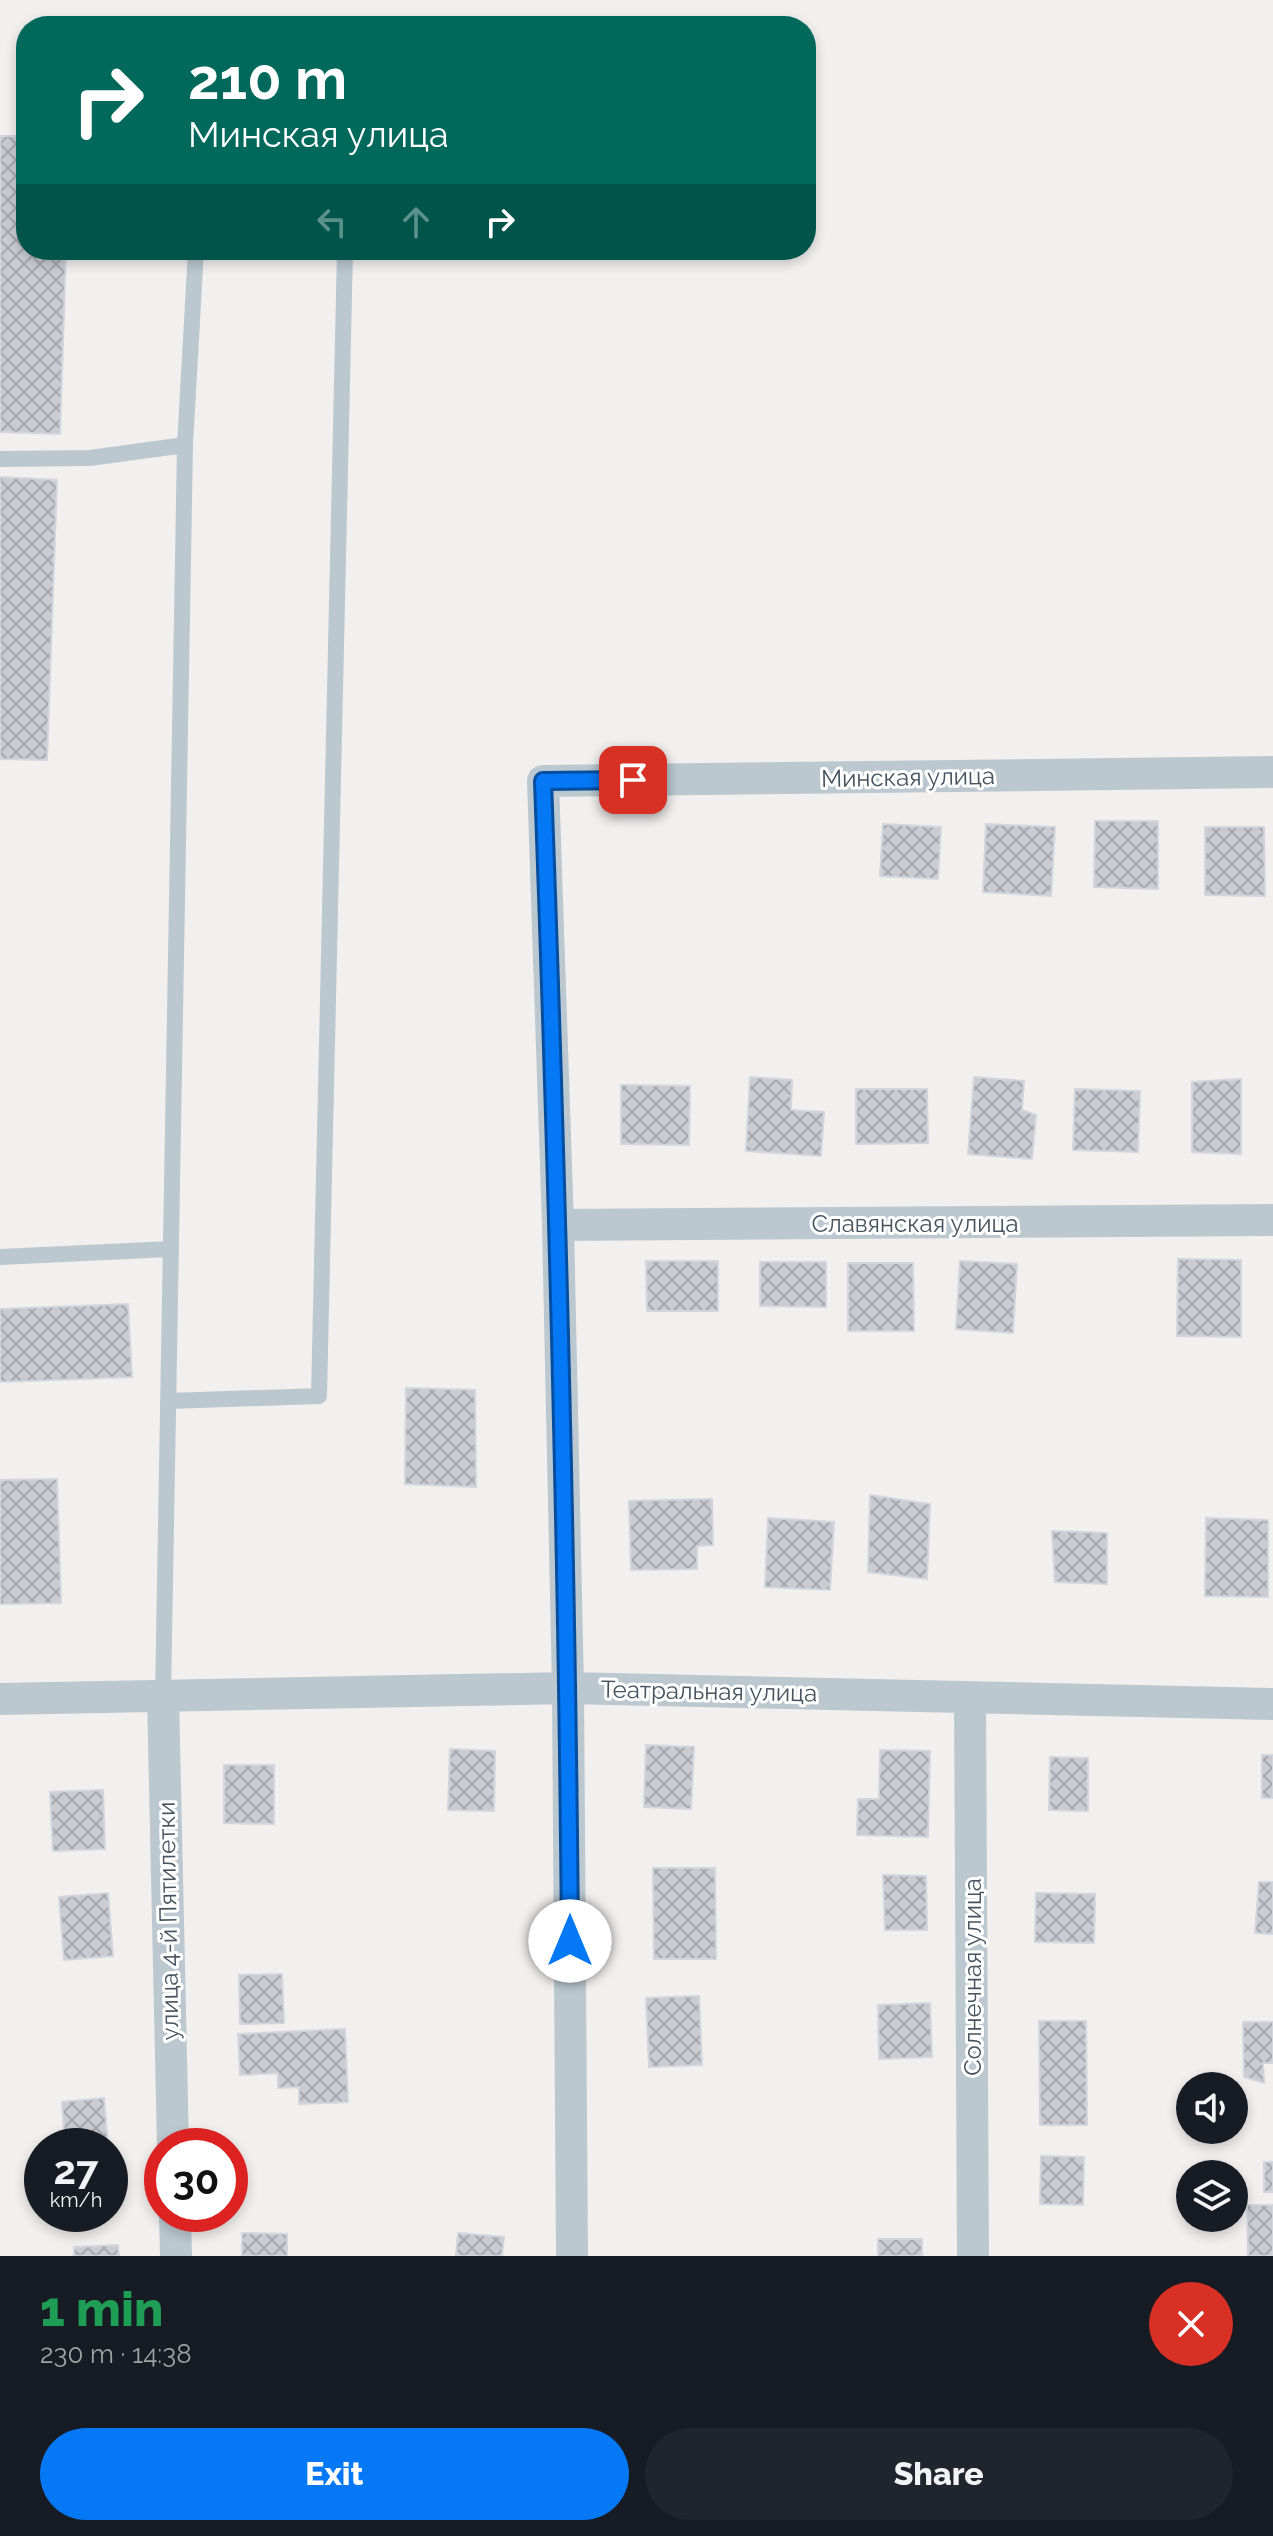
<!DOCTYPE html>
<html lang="en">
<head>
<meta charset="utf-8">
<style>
  :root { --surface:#171b24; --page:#20242c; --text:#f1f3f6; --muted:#9ea1a6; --accent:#0578f6 }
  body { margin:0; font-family:Raleway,sans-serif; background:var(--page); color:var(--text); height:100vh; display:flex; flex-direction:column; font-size:30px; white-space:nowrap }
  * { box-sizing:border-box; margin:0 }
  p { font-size:26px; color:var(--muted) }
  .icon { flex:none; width:44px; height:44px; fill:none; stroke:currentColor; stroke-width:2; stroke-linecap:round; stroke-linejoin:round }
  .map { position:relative; height:2256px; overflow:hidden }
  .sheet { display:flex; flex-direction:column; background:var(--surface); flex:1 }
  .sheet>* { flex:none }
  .guide { position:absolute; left:16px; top:16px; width:800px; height:244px; border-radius:32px; box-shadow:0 4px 12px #0003; background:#00695c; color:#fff; overflow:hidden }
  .buttons { position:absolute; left:1176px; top:2072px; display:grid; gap:16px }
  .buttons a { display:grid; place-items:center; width:72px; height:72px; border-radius:50%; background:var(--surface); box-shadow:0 4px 12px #0003; font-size:40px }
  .speed { position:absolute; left:24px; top:2128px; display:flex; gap:16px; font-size:40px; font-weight:700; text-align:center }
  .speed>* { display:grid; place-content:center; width:104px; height:104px; border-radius:50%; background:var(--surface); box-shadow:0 4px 12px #0003; line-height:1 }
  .speed small { font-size:20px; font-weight:400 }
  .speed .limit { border:12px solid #d22; background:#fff; color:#111 }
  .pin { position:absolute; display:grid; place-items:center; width:68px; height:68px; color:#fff; margin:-34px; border-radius:16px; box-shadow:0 4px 12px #0006 }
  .me { position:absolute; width:88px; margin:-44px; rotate:0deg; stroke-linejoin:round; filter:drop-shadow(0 0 6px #0008) }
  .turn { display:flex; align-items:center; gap:28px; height:168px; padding:0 40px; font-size:36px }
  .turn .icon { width:104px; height:104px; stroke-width:2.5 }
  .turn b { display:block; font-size:56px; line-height:68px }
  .lanes { display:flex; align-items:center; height:76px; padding:0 40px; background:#0003; justify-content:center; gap:40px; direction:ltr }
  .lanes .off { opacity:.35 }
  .round { display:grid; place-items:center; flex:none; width:84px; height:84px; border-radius:42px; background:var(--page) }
  .overview { display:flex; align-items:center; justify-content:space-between; height:136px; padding:0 40px }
  h1 { font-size:48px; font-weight:800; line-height:60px; color:#1e9e55 }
  .primary-button { display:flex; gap:16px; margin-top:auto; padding:16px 40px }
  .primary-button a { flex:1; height:92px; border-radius:48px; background:var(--accent); color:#fff; font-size:32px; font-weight:800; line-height:92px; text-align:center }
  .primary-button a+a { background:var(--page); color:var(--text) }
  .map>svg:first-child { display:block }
</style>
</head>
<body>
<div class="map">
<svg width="1273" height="2256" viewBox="0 0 1273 2256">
  <defs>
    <pattern id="building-cross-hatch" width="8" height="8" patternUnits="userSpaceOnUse" patternTransform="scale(2)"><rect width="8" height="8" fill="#c9ccd2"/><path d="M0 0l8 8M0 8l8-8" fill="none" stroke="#a5a8ae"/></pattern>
  </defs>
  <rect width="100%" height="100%" fill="#f2efef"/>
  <path fill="url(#building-cross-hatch)" stroke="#d2d5dc" stroke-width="2" d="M0,136H26V250H66L60,434L0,432Z
    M0,477L57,480L47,760L0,759Z
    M1095,821H1158V889L1094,887Z
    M883,824L941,827L938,879L880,876Z
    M986,824L1055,827L1051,896L983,892Z
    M1205,827H1264L1265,896L1205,895Z
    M750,1077L792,1080L791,1110L824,1112L821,1156L746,1151Z
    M974,1077L1024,1081L1022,1110L1036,1115L1032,1159L968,1154Z
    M1241,1079V1154L1192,1152V1082Z
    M621,1085L690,1086L689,1145L621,1144Z
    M856,1089H927L928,1143L856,1144Z
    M1075,1089L1140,1091L1138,1152L1073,1150Z
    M1178,1259L1241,1260V1337L1177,1336Z
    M646,1261H718V1311H647Z
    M960,1261L1017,1264L1013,1333L956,1329Z
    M760,1262H826V1307L760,1306Z
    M848,1263H913L914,1331H848Z
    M128,1304L132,1377L0,1382V1309Z
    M406,1388L475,1390L476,1487L405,1484Z
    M57,1479L61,1603L0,1604V1480Z
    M870,1495L930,1504L927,1579L868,1572Z
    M712,1499L713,1545L697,1546V1569L631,1570L629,1501Z
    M768,1518L834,1522L830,1590L765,1587Z
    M1206,1518L1268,1520V1597L1205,1596Z
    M1052,1531L1107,1533V1584L1055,1582Z
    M646,1745L694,1747L691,1809L644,1807Z
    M450,1749L495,1751L494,1811L448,1810Z
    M880,1750L930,1751L928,1837L857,1835L858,1799H879Z
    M1262,1755H1273V1798H1262Z
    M1050,1757L1088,1758V1811L1049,1810Z
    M224,1765H274V1824L224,1823Z
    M103,1790L105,1849L53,1851L50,1792Z
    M653,1868H715L716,1959H654Z
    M883,1875L926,1876L927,1930H885Z
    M1259,1882H1273V1934L1255,1933Z
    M108,1893L113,1956L64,1960L59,1897Z
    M1036,1893L1095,1894L1094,1943L1035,1942Z
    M282,1974L284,2023L240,2024L239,1975Z
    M699,1996L702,2065L649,2067L646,1998Z
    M930,2003L932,2057L879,2059L878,2005Z
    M1039,2021H1086L1087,2125H1040Z
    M1243,2022H1273V2063H1263L1264,2083L1244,2077Z
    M345,2029L348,2102L299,2104V2087L278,2088V2073L240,2075L238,2034Z
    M104,2098L108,2146H65L62,2102Z
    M1041,2156L1084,2157L1083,2205L1040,2204Z
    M1264,2162H1273V2192H1264Z
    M1247,2205H1273V2256H1248Z
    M242,2233L287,2234V2256H242Z
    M458,2233L504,2237L502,2256H456Z
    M878,2239H922V2256H878Z
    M118,2245L119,2256H74V2247Z"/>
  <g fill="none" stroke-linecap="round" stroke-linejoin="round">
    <path stroke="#bbc8d0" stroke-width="16" d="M0,459L90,458L185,445
      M0,1257L171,1249
      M168,1401L319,1396L345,250
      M163,1696L185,445L196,250"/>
    <path stroke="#bbc8d0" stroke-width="32" d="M558,1225L1273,1220
      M163,1696L173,2146
      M970,1697L973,2256
      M0,1699L568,1688L1273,1704
      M175,2214L176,2256
      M572,2256L568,1688L558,1225L543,781L1273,772"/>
  </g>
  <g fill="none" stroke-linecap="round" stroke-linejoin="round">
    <defs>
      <path id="route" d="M570,1941C567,1554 557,1167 543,781L633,780"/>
    </defs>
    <use href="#route" stroke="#034ea0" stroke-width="20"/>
    <use href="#route" stroke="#0578f6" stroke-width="14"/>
  </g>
  <g text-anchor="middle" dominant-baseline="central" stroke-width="6" stroke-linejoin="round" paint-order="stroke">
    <g font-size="24" fill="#45545f" stroke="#fff">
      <text transform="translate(908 777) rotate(-1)">Минская улица</text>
      <text x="915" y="1223">Славянская улица</text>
      <text transform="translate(709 1691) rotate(1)">Театральная улица</text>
      <text transform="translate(168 1921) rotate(-91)">улица 4-й Пятилетки</text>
      <text transform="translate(972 1977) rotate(-90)">Солнечная улица</text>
    </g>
  </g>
</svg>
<div class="buttons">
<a><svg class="icon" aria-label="sound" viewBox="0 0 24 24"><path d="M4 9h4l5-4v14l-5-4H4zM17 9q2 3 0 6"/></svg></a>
<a><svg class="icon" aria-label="layers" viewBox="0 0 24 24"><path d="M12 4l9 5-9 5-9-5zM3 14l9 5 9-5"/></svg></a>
</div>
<div class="speed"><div>27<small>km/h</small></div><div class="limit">30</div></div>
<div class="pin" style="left:633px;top:780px;background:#d93025"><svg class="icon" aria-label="arrive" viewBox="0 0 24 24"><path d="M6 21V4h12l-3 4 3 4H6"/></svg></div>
<svg class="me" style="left:570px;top:1941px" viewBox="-20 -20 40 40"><circle r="19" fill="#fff"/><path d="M0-13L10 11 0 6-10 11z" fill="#0578f6"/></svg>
<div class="guide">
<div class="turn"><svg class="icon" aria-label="right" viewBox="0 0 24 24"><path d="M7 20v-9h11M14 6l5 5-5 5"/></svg><div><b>210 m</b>Минская улица</div></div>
<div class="lanes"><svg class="icon off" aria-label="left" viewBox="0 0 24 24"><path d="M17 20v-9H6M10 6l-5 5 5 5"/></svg><svg class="icon off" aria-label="ahead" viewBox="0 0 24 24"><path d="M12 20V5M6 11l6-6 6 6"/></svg><svg class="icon" aria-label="right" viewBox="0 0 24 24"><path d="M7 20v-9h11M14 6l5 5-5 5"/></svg></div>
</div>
</div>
<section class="sheet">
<div class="overview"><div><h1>1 min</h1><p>230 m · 14:38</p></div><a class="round" style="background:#d93025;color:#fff"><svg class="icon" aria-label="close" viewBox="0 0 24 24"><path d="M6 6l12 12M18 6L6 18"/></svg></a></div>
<div class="primary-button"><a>Exit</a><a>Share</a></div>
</section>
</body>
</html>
